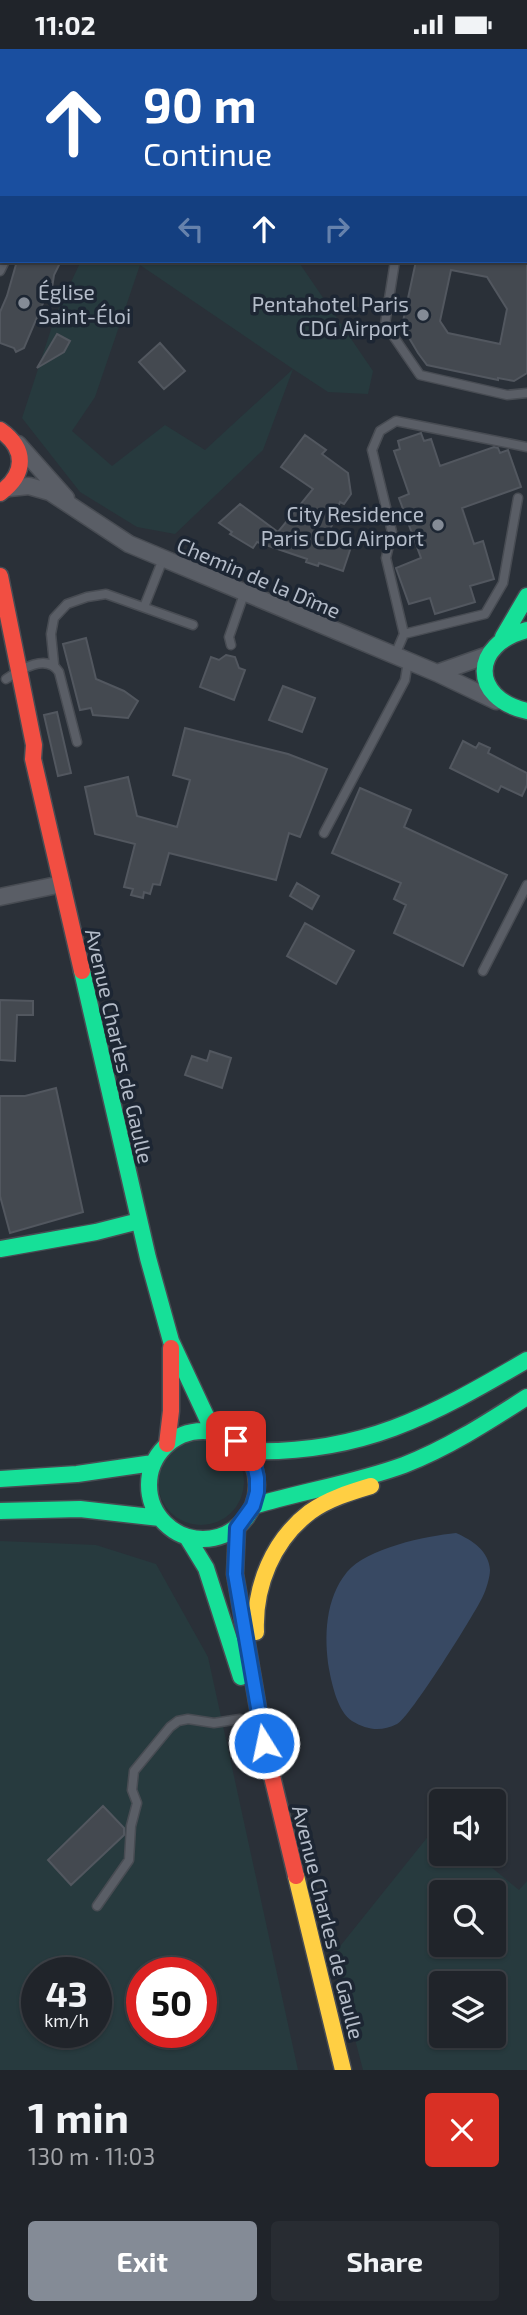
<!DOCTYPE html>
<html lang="en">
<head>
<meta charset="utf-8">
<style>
  :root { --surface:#20242a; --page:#282c32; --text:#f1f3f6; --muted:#a2a4a8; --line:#3d4147; --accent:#848b96 }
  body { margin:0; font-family:"Exo 2",sans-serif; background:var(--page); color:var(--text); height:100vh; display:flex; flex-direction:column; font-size:26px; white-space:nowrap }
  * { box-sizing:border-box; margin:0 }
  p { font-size:23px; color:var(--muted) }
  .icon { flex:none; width:38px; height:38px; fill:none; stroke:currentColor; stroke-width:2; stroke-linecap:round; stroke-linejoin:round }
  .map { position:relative; height:2021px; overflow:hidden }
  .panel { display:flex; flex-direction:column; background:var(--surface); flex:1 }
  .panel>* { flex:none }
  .banner { position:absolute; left:0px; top:0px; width:528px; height:214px; box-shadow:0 2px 5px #0004,0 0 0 2px var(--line); background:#1a4fa0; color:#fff; overflow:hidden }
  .fabs { position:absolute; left:429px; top:1740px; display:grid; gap:14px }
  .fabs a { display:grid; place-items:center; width:77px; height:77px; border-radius:7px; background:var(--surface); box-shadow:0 2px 5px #0004,0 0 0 2px var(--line); font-size:35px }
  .speed { position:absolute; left:21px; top:1908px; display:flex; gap:14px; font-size:35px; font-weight:700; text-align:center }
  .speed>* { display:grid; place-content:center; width:91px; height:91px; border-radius:50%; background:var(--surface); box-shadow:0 2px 5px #0004,0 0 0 2px var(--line); line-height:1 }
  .speed small { font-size:18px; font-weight:400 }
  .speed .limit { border:10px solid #d22; background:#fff; color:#111 }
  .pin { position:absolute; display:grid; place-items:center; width:60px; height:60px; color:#fff; margin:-30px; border-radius:14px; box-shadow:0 4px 10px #0006 }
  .me { position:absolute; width:77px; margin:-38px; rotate:350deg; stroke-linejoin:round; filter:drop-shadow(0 0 5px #0008) }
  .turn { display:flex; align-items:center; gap:24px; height:147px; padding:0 28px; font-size:32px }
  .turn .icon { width:91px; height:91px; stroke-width:2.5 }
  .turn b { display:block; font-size:49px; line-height:60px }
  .lanes { display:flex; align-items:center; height:66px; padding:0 28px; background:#0003; justify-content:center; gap:35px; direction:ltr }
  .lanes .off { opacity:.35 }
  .round { display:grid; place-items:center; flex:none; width:74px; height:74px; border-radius:7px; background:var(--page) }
  .headline { display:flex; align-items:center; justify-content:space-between; height:119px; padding:0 28px }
  h1 { font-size:42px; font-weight:700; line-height:52px }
  .button { display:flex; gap:14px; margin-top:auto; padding:14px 28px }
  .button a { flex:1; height:80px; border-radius:7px; background:var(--accent); color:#fff; font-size:28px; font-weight:700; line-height:80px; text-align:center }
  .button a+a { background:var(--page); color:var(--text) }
  .status { display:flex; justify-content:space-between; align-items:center; height:49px; padding:0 35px; background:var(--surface); direction:ltr }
  .status svg { height:19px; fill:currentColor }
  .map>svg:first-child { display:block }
</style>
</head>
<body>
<div class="status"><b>11:02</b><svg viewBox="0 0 49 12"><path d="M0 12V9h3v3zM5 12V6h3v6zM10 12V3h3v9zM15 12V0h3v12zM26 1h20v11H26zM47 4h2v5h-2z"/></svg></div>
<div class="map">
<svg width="527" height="2021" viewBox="0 0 527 2021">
  <rect width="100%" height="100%" fill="#2a3038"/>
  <path fill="#273a3e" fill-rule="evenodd" d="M81,212H298L373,322L368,345L328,343L293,320L263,401L175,485L137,478L80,443L22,369L56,265ZM140,216L293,320L205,401L165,376L112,417L72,382L95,348Z
    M158 1433a43 43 0 1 1 86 0a43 43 0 1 1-86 0Z
    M0,1492L96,1496L156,1515L208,1608L298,2021H0ZM37,1923H96V1983H37ZM142,1923H201V1983H142Z
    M438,1775L441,1777V1804H474L519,1841L527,1832V2021H363L333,1906ZM441,1843H494V1895H441ZM441,1934H494V1986H441Z"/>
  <path fill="#384963" d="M456,1484C472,1491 489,1502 490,1521C490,1528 486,1541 483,1547C476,1563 409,1670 397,1675C381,1683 367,1681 352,1672C338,1663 332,1636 329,1620C324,1588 325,1550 347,1523C367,1499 426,1487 456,1484Z"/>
  <path fill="#444950" stroke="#52575f" stroke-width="2" fill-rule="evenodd" d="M17,212H61L54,226L52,239L49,240L24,299L16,303L14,299L0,294V263L7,247Z
    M416,212H527V324L514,332L498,329V331L427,316L418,304L402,277ZM451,221L487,228L507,260L500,295L448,284L440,272Z
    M57,285L70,292L64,303L37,319Z
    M160,294L185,322L164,340L139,313Z
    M421,384L424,392L431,390L440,417L494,398L498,399L500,404L508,401L521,438L462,459L474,495L483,492L494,530L470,537L475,553L435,565L430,549L409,555L396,519L421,509L399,449L409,445L394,402L400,400L398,392Z
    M305,386L326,401L322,405L348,424L351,445L344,455L340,453L327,490L351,498L343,522L319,514L318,517L306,513L307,510L257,493L253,499L230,485L232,483L219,474L240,455L278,483L313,440L281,418Z
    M86,589L96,630L124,642L138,652L128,669L93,666L91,659L80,661L63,595Z
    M226,606L235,608L239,619L245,621L234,651L200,638L211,608L219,611Z
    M283,637L315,649L302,683L269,671Z
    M57,663L71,724L58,727L44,666Z
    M185,679L288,705L327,720L300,788L289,784L276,831L169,804L160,836L153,835L150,845L144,843L143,849L131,846L133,840L124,838L135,795L95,785L85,738L128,728L137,767L177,778L190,731L173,726Z
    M463,692L476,699L479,694L490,699L488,704L527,724V736L522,747L501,737L498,743L450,719Z
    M360,739L411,761L404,778L507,826L463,917L394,884L406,856L394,850L401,834L332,804Z
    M297,834L319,847L312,860L290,847Z
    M305,874L354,902L336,935L287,907Z
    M0,951L33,952V966H17L15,1012L0,1011Z
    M210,1002L231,1009L222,1039L185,1026L192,1007L207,1012Z
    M56,1039L83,1163L10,1184L0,1147V1047H25Z
    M103,1757L124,1779V1786L71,1836L48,1811Z"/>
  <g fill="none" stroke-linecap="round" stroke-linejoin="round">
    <defs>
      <path id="lane" d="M54,0L55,2
        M375,0V2
        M410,0L411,2
        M395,212L385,275L420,326L507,346L527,344
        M0,222L5,212
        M144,558L163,510
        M404,585L485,565L503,534L518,449
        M231,596L229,588L244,545
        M395,606L404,585L386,509L392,483L372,401L380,382L396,372L527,398
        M54,615L51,585L54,569L67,555L87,548L106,545L193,576
        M6,630C21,620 47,604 59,623L77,693
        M324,784L405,631L408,612
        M483,922L527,836
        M97,1857L129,1811L131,1777L137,1754L132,1741L134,1722L170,1678L178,1672L188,1670L214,1674L240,1670"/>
      <path id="street" d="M18,395L66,449
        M9,439L29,437L50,443L129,495L437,624L496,652
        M437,624L488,606
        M0,848L62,835"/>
      <path id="fast" d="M527,581C471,595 470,649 527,662
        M503,588L527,547
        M82,922L148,1209L171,1292L213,1382
        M0,1200L96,1183L139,1172
        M149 1436a54 54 0 1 1 108 0a54 54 0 1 1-108 0Z
        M246,1402C361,1406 431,1367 527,1311
        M0,1430L77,1425L153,1414
        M253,1457C303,1442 355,1434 404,1416C448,1399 488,1373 527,1348
        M0,1462L80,1460L160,1469
        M187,1488L206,1519L241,1628"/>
      <path id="slow" d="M256,1583C254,1537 273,1491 310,1463C328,1450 351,1443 371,1437
        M296,1827L343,2021"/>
      <path id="jam" d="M0,381C27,400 26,425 0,444
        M0,527L34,696L33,710L82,922
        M167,1395L171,1362V1299
        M237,1479L235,1525L264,1694L296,1827"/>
    </defs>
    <use href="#lane" stroke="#484c53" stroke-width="11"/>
    <use href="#street" stroke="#484c53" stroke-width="19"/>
    <use href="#fast" stroke="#484c53" stroke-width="19"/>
    <use href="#slow" stroke="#484c53" stroke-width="19"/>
    <use href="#jam" stroke="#484c53" stroke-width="19"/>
    <use href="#lane" stroke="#5a5e66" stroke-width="8"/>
    <use href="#street" stroke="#5a5e66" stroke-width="16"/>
    <use href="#fast" stroke="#16e098" stroke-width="16"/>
    <use href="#slow" stroke="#ffcf43" stroke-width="16"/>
    <use href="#jam" stroke="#f24e42" stroke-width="16"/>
  </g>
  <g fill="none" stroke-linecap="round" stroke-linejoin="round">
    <defs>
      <path id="route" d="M236,1392L254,1415L257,1429V1443L253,1457L237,1479L235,1525L264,1694"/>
    </defs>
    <use href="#route" stroke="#114b97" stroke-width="18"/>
    <use href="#route" stroke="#1a73e8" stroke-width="12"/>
  </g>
  <g fill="#848b96" stroke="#1d2633" stroke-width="2.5">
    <circle cx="24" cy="254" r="7"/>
    <circle cx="423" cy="266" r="7"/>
    <circle cx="438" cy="476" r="7"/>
  </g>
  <g text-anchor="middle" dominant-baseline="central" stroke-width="7" stroke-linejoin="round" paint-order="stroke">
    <g font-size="21" fill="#b4bcc9" stroke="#1d2633" text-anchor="end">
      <text x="38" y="242" text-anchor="start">Église<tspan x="38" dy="24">Saint-Éloi</tspan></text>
      <text x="409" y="254">Pentahotel Paris<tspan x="409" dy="24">CDG Airport</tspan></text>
      <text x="424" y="464">City Residence<tspan x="424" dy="24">Paris CDG Airport</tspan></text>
    </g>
    <g font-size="21" fill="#b4bcc9" stroke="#1d2633">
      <text transform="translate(259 528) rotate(23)">Chemin de la Dîme</text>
      <text transform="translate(120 997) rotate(77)">Avenue Charles de Gaulle</text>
      <text transform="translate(329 1873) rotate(76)">Avenue Charles de Gaulle</text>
    </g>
  </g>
</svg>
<div class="fabs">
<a><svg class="icon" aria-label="sound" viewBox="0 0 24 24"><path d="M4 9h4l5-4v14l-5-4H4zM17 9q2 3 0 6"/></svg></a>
<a><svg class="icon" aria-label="search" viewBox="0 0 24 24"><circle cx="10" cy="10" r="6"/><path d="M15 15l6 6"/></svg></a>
<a><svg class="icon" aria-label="layers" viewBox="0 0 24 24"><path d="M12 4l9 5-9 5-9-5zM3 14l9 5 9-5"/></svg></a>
</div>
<div class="speed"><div>43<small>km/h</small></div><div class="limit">50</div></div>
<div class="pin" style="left:236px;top:1392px;background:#d93025"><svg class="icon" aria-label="arrive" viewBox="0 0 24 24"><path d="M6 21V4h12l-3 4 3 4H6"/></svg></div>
<svg class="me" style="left:264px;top:1694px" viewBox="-20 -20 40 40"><circle r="17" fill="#1a73e8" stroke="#fff" stroke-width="3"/><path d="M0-11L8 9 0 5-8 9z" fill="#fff"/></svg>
<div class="banner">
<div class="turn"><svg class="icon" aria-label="ahead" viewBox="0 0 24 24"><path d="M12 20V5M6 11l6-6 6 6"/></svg><div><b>90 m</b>Continue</div></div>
<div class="lanes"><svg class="icon off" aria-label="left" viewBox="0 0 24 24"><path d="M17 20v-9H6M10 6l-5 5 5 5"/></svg><svg class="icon" aria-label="ahead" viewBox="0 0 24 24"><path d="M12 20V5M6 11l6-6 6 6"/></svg><svg class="icon off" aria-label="right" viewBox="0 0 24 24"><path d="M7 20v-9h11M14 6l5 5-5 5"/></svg></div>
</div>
</div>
<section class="panel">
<div class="headline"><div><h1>1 min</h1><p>130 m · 11:03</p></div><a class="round" style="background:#d93025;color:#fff"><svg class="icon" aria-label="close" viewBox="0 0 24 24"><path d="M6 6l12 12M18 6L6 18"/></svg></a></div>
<div class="button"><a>Exit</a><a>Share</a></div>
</section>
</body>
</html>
